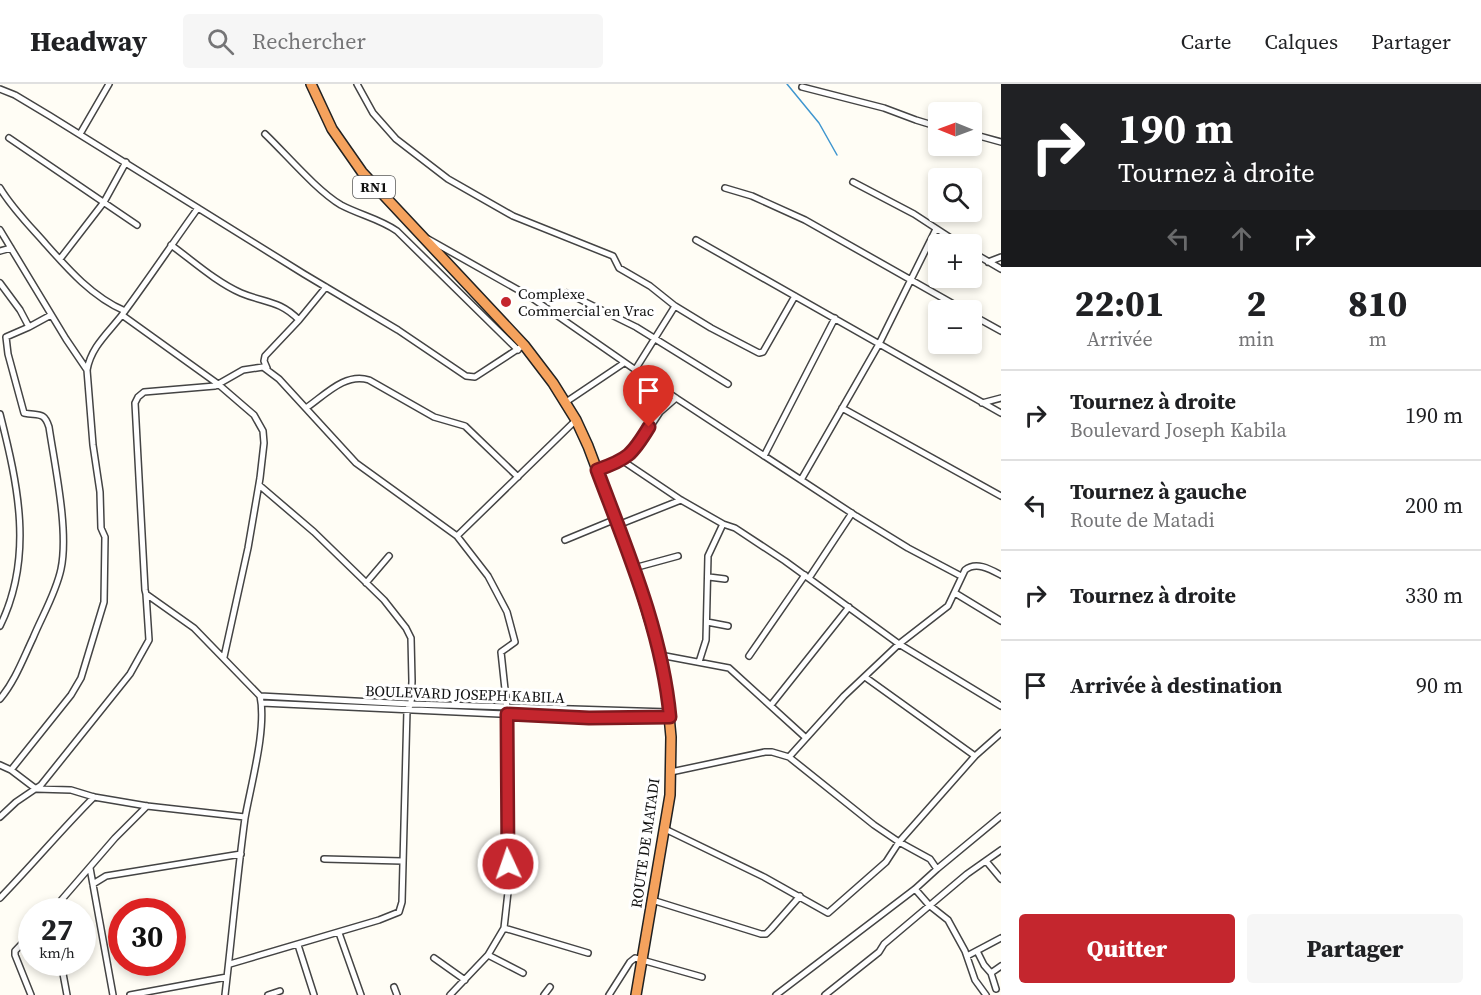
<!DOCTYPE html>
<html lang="fr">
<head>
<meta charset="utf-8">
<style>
  :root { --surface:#fff; --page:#f6f6f6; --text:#202124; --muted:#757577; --line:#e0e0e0; --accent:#c4262e }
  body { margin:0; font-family:"Source Serif 4",serif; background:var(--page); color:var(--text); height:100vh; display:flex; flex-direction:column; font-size:22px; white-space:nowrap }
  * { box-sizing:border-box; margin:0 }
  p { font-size:20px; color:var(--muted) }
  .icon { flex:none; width:33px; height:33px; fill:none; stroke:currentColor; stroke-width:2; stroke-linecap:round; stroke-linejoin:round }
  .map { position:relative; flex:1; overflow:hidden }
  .side { display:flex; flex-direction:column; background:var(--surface); width:480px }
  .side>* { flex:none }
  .hud { background:#202124; color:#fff; overflow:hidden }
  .needle { width:39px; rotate:271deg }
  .controls { position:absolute; left:928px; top:18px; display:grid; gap:12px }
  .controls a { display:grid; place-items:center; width:54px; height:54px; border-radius:6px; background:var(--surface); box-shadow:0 3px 9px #0003; font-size:30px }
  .speed { position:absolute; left:18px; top:814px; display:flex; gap:12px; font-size:30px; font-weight:700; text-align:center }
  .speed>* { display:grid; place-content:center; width:78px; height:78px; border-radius:50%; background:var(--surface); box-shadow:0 3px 9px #0003; line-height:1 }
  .speed small { font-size:15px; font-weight:400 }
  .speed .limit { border:9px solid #d22; background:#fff; color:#111 }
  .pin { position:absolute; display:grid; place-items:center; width:51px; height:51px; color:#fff; margin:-62px -26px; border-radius:50% 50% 50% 0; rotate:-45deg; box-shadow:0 0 6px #0007 }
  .pin .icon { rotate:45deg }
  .me { position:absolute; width:66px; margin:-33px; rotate:357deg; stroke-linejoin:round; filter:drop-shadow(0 0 4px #0008) }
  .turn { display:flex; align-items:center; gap:21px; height:126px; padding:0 18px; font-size:27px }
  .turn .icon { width:78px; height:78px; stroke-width:2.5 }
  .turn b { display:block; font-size:42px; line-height:51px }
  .lanes { display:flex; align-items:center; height:57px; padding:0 18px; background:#0003; justify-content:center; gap:30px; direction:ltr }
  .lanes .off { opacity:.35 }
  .eta { display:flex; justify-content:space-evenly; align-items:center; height:102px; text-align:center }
  .eta b { font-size:36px; font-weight:800; line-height:42px }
  .action { display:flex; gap:12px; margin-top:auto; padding:12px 18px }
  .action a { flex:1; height:69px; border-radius:6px; background:var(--accent); color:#fff; font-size:24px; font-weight:800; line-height:69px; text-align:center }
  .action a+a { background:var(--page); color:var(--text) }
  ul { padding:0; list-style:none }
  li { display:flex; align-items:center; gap:18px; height:90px; padding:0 18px; border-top:2px solid var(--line) }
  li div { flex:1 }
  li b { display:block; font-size:22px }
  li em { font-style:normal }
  header { display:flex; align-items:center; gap:36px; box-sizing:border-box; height:84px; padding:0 30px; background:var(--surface); border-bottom:2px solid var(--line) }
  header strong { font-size:28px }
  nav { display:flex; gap:33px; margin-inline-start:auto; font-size:21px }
  .search { width:420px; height:54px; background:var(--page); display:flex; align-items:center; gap:15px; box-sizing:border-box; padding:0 21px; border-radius:6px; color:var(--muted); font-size:22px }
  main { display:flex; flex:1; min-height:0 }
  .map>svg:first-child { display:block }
</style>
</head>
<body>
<header>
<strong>Headway</strong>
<div class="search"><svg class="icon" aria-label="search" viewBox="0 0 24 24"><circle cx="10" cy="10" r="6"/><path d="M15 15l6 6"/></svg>Rechercher</div>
<nav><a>Carte</a><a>Calques</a><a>Partager</a></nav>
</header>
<main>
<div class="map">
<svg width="1001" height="911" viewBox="0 0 1001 911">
  <rect width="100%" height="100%" fill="#fffdf5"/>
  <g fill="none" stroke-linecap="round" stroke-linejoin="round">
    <path stroke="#3f96cf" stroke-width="1.5" d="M787,0L819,39L837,71"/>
    <defs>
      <path id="street" d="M357,0L373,29L396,55L448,95L513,132L613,172L619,184L650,202L675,222L711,244L759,269L763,268L795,212
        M802,3L884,24L916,36L939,43
        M0,5L15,11L50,32L304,190L398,246L466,292L475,293L524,261
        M80,50L109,0
        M265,50C286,70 317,107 341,121C360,131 380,135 397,147L518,266
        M972,50L1001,58
        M9,54L137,141
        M853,98L914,130L960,160
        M0,104C12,124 28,140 44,158C67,184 92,213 125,227
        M725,104L752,112L805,136L964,226
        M0,146L66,255L87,286
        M428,155L529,212L676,314L856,432L908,464L961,492
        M696,156L1001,329
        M171,161C193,177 216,198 241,209C265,219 279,216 299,236L265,272L264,277L267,284
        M0,167L11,164
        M972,168L1001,185
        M60,175L104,118L126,78
        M988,178L1001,173
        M0,199L20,226L29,243L6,253L8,270L24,329C38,332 44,327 49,343C55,383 69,447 61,485C56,509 42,532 33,554C23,575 15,597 0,615
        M567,209L636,243L728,300
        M122,231L218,300L254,331L263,347L264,359L260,394L248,464L224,573
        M972,231L1001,247
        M299,236L326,203
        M29,243L51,231
        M635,286L675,222
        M566,318L624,279
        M982,319L1001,314
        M306,324C324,312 345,288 369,296L434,333L465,342L518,393
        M842,324L1001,412
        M0,330C18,401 34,473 0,542
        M764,372L835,234
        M623,377L681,416L723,440L735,444L785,477L899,560L1001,622
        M597,386L623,377L639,360L660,328L676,314
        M801,396L879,260L936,145
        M618,441L681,416
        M457,452L576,336
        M565,456L616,435
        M634,484L678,472
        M709,493L725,495
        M809,494L852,429
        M366,499L389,472
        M955,509L1001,537
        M707,538L728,542
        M660,571L729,584L806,654
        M749,572L805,491
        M699,578L706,556L708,472L723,440
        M865,593L975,672
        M260,612L411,620L669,628
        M262,619L589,634L670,633
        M771,621L849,523
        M789,673L874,741L899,758L930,775L937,785
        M0,681L11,686L36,705L71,706L94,713L147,722L245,733
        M11,686L71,611L81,594L104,518L105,453L101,444L100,408L93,361L87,286C91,263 108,249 122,231C148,196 172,160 198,124
        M671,688L765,668H772L789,673L844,612L899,560L948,522L965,486C976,477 990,485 1001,491
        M0,733L16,718L41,701L130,590L149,556L146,510
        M665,745L764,793L828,829L886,778L899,758L975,672L1001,649
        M324,775L402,777
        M986,777L1001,795
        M90,784L113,911
        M93,800L106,792L241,770
        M915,805L929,821L948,836L965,867L975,896L986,911
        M0,814C32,781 62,745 94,713
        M652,816L761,850H766L771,845L800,812
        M51,828L115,754L147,722
        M504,844L588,869
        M339,849L361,911
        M298,861L314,911
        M977,867L984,881L991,889L996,905
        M488,871L523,889
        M967,872L1001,854
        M434,874L465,896
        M61,879L67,911
        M230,880L379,836L399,828L402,818L407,626L411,620L412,597L411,554L406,544L384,516L314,448L259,401
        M991,889L1001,882
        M394,903L397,911
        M31,911L15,871V867L32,849
        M130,911L227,893
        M225,911C232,852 237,793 245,734C251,700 267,644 260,612L194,544L146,510L145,506L135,319L138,313L144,308L215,302L243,286L263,283L279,295L356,379L457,452L488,492L507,528L515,558L501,568L507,624V766L509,799L504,844L488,871L450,911
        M268,911L280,907
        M544,911L550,903
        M609,911L630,878L635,874L702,893
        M776,911L915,805L937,785L1001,732
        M825,911L879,868L884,860L967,790L1001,766"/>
      <path id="highway" d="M311,0L332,45L362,88L524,261L553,299L576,336L588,362L634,484L660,571L666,600L671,653L670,711L636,911"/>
    </defs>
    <use href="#street" stroke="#444" stroke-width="8"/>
    <use href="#highway" stroke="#222" stroke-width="12"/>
    <use href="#street" stroke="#fff" stroke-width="5"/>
    <use href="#highway" stroke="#f5a25d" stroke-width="9"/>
  </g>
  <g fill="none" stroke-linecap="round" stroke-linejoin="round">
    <defs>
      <path id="route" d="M508,780L507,630L589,634L670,633C662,547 627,466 597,386C628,375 632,371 649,343"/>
    </defs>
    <use href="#route" stroke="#7f191e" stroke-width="15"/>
    <use href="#route" stroke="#c4262e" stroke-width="10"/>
  </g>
  <circle fill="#c4262e" stroke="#fff" stroke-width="2" cx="506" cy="218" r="6"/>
  <g text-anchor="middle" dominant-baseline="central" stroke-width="6" stroke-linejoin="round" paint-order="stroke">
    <rect fill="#fff" stroke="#585858" stroke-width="1.5" x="353" y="92" width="42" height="22" rx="4.5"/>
    <g font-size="14" font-weight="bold" fill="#111">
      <text x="374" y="103">RN1</text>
    </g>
    <g font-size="15" fill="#111" stroke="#fff" text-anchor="start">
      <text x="518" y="209">Complexe<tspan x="518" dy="17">Commercial en Vrac</tspan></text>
    </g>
    <g font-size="15" fill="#111" stroke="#fff">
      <text transform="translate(465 610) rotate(2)">BOULEVARD JOSEPH KABILA</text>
      <text transform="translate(645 759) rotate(-82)">ROUTE DE MATADI</text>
    </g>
  </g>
</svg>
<div class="controls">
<a><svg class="needle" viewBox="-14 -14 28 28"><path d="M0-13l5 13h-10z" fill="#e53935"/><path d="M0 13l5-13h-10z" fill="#757577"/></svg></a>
<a><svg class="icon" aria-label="search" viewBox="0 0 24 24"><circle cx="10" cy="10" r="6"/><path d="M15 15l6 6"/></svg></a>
<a>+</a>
<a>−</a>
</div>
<div class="speed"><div>27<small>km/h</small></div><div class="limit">30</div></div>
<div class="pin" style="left:649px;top:343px;background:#d93025"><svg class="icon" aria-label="arrive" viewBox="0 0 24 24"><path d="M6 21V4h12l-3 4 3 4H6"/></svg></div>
<svg class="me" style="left:508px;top:780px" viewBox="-20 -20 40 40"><circle r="17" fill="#c4262e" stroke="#fff" stroke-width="3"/><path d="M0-11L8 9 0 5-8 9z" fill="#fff"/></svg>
</div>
<section class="side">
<div class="hud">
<div class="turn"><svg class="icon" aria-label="right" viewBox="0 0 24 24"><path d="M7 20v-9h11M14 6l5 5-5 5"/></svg><div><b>190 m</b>Tournez à droite</div></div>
<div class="lanes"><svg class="icon off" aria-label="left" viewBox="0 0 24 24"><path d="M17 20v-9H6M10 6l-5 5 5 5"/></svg><svg class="icon off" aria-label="ahead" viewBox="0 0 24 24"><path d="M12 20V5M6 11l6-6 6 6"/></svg><svg class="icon" aria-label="right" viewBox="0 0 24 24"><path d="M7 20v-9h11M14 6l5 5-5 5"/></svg></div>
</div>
<div class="eta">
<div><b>22:01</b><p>Arrivée</p></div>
<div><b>2</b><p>min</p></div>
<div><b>810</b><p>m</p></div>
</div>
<ul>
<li><svg class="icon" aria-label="right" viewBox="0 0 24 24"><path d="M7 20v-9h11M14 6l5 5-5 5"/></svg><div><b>Tournez à droite</b><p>Boulevard Joseph Kabila</p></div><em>190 m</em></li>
<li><svg class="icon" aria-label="left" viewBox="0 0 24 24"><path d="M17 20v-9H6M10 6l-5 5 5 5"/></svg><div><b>Tournez à gauche</b><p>Route de Matadi</p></div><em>200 m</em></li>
<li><svg class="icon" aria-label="right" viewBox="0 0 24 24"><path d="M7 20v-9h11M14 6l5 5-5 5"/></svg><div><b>Tournez à droite</b></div><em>330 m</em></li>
<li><svg class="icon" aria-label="arrive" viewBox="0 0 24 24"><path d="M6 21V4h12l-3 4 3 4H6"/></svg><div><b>Arrivée à destination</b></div><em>90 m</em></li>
</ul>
<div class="action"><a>Quitter</a><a>Partager</a></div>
</section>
</main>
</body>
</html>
